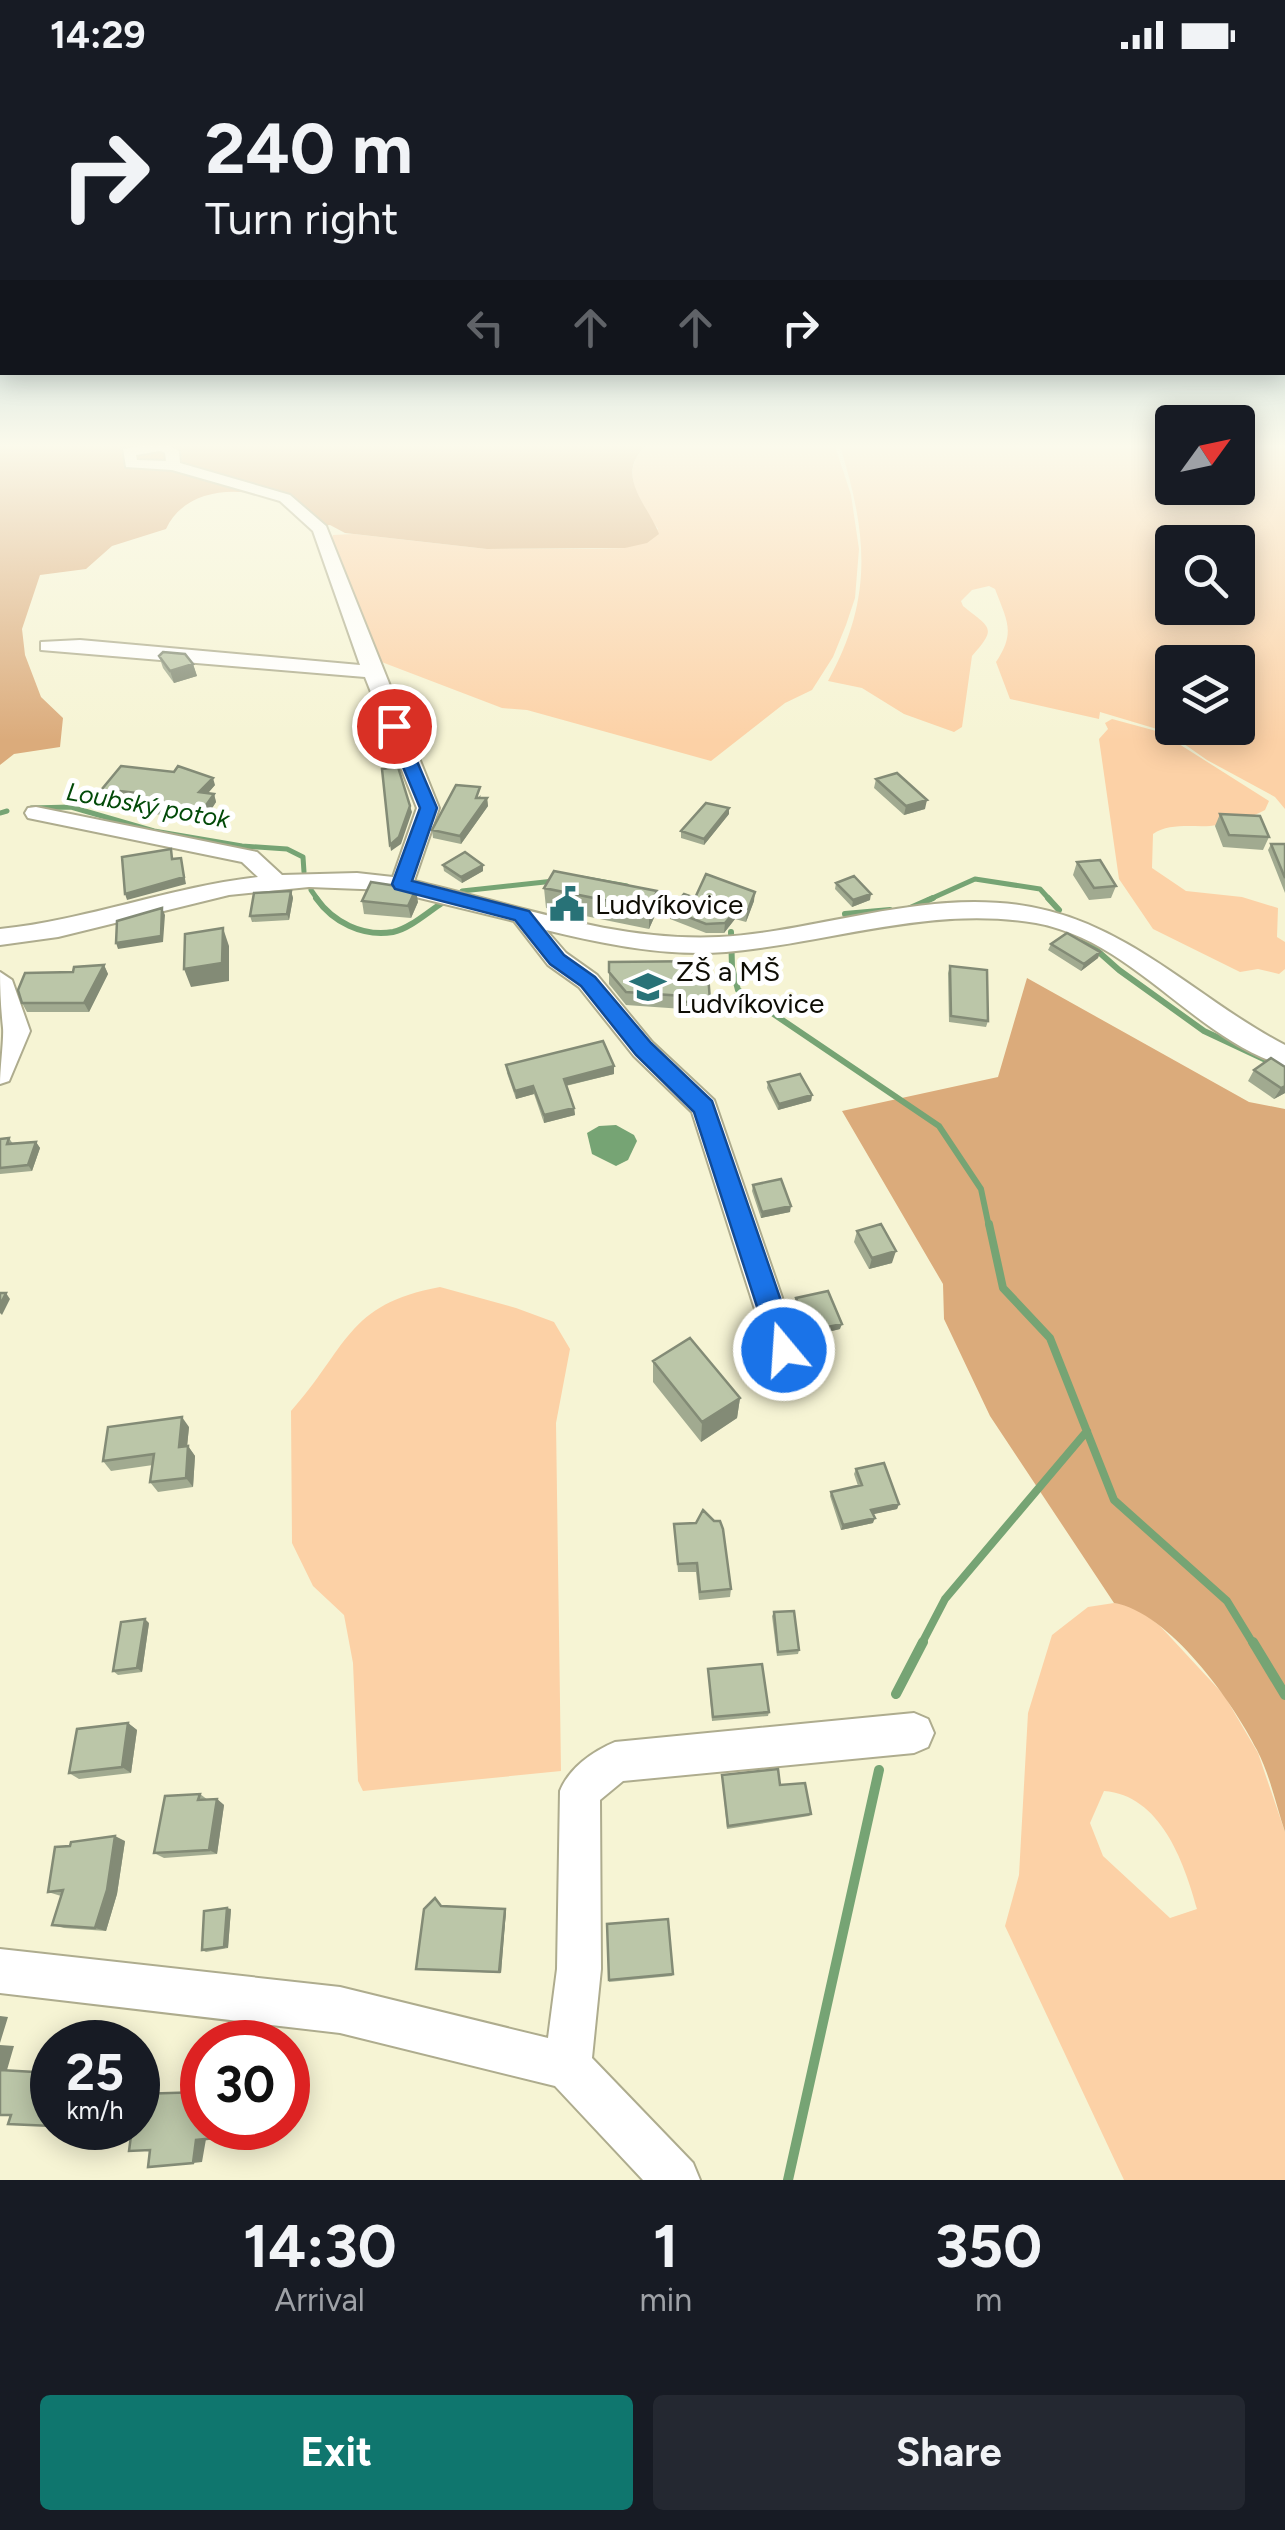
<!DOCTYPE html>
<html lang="en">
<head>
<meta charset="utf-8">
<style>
  :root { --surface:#171b24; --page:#242831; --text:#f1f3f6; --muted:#9ea1a6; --accent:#0f766e }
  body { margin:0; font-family:Figtree,sans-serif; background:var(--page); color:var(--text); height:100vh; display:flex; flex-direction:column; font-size:38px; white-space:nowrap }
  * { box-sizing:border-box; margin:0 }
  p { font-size:32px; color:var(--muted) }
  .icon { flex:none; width:55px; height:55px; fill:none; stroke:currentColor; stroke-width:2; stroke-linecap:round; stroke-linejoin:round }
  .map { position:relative; height:2110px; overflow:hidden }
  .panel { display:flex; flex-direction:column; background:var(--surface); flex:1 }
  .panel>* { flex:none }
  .top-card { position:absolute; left:0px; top:0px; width:1285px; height:305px; box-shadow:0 5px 25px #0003; background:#171b24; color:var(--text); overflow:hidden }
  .needle { width:65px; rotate:57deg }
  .buttons { position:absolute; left:1155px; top:335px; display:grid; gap:20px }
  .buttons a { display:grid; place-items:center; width:100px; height:100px; border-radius:10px; background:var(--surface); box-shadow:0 5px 25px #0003; font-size:50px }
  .speed { position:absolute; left:30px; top:1950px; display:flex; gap:20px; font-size:50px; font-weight:700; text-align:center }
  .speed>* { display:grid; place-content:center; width:130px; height:130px; border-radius:50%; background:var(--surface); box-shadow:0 5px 25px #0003; line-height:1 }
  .speed small { font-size:25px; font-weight:400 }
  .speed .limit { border:15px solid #d22; background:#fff; color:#111 }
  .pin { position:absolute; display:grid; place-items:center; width:85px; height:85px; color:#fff; margin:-42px; border:5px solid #fff; border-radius:50%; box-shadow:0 2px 10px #0007 }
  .me { position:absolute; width:110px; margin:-55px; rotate:342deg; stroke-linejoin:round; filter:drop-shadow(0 0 8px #0008) }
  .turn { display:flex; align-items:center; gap:35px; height:210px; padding:0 40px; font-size:45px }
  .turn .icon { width:130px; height:130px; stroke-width:2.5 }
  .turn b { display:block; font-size:70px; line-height:85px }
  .lanes { display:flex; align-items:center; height:95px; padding:0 40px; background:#0003; justify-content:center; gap:50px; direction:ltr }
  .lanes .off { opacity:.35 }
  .eta { display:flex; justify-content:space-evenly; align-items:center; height:170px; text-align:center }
  .eta b { font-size:60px; font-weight:700; line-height:70px }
  .cta { display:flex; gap:20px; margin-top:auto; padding:20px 40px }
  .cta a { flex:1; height:115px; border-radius:10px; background:var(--accent); color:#fff; font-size:40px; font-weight:700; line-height:115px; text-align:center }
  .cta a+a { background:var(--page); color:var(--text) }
  .status { display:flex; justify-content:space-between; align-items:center; height:70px; padding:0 50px; background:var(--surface); direction:ltr }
  .status svg { height:28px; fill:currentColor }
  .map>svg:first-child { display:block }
</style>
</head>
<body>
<div class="status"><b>14:29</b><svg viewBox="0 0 49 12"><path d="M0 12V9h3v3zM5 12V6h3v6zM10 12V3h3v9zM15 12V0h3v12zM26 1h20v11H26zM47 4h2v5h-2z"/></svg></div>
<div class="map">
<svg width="1285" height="2110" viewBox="0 0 1285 2110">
  <rect width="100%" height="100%" fill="#f6f4d4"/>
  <path fill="#fcd1a6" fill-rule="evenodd" d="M646,376H835L851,425L859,479L855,528L846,555L833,587L812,620L785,633L711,691L527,640L502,638L379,591L331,471L333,465L353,464L487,479H593L625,478L658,459C640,435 618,401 646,376Z
    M840,376H1172V418H1238V376H1285V739L1275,727L1207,690L1167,662L1100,642L1099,649L1010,629L996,592C1016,562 1007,551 995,519L989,516L972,520L961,531L963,536C990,558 998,557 972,586L962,657L954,662L904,644L862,618L828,611C874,528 867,463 840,376ZM1238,472V538H1172V472ZM1238,592V658H1172V592Z
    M1112,649L1160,662L1269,731L1265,740C1248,749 1229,754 1210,756C1191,757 1169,753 1153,764L1152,798L1186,821L1242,827L1278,838L1277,867L1285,872V899L1279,904L1258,899L1240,902L1153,859L1119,809L1099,669L1108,659L1105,653Z
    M440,1217L516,1238L554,1252L570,1279L556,1353L561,1701L363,1721L358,1711L353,1593L344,1545L313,1516L292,1473L291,1341C347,1279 346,1234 440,1217Z
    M1114,1533L1135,1536L1160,1556L1224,1625L1258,1683L1285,1762V2110H1124L1005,1856L1019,1805L1028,1643L1052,1565L1088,1537ZM1104,1721C1160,1725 1184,1791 1197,1839L1170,1848L1103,1786L1090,1753Z"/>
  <path fill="#dbab7b" d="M0,376H646C613,405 649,436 659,464L647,473L625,478L487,479L345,463L330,455L313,457C304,449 293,437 283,432C243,415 186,416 166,459L112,476L86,499L40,505L22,559L25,585L41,627L63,648L60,677L14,684L0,695Z
    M1027,908L1249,1032L1285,1039V1762C1276,1735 1270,1705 1257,1680C1233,1632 1169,1542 1114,1533L990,1346L944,1249L943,1214L842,1041L998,1007Z"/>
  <path fill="#76a474" d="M616,1055L634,1065L637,1071L628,1090L616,1096L592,1084L587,1063L599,1056Z"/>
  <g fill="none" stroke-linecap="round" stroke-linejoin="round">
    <path stroke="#76a474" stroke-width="5" d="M31,738L71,737L154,761L242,776L287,779L303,787L304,802
      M0,743L7,741
      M581,808L627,816
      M311,820L318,830
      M462,821L554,811
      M928,830L975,809L1040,819L1050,830"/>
    <path stroke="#76a474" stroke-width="6" d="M316,828C333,852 362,867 393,862C409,859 428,842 442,833
      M1048,828L1059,840
      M908,839L933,828
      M845,844L890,840
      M731,862L732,897L738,920L939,1056L981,1119L989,1157
      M1083,868L1119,900L1204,961L1285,999"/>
    <path stroke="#76a474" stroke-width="8" d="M989,1154L1003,1218L1050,1268L1114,1430L1227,1531L1254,1575
      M921,1575L945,1529L1087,1361"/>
    <path stroke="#76a474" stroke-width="10" d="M1253,1572L1285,1625
      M896,1624L923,1572
      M788,2110L879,1700"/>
    <defs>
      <path id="minor" d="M142,376H170L179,381L180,393L290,425L326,456L439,738L414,811C514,834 615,872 719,867C828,861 939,812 1049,841C1139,864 1204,933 1285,975V996C1193,968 1134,871 1036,853C930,835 830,873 726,882C666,887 604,874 546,860L566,883L597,905L652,972L714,1030L800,1280L795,1290L784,1294L773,1290L768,1280L692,1042L634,986L579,917L548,895L514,851L387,820L309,817L229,825L58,867L0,875V859C88,850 170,817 258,807L242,792L28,748L25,743L28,738L36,737L257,782L282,805L357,803L393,807L417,738L365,607L41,580V572L80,570L360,595L313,461L280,431L172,400L126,397L123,379ZM160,381L165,383L166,391L137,390L136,385Z
        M0,902L12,910L30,961L9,1011L0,1014C0,999 4,968 3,958C1,939 0,921 0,902Z
        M914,1643L928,1649L934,1663L928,1677L914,1683L623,1711L600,1730L601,1899L592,1988L693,2093L700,2110H643L555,2016L340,1963L0,1923V1879L340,1917L548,1968L557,1899L560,1721C569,1698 593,1681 615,1672Z"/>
    </defs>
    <use href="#minor" stroke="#aeac8e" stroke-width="4"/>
    <use href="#minor" fill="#fff" fill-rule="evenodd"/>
  </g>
  <path fill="#a1aa90" d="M159,586L193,594L197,606L174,613L163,598Z
    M876,709L925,739L904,745L874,718Z
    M215,715L208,723L214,724L216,732L205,749L132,742L129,734L132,730L105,727L102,719Z
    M481,725L480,728H487L488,736L461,774L433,768L432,760Z
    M729,744L704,775L681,768V761Z
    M1220,744L1269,767L1263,780L1223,777L1215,756Z
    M1271,774H1285V823L1268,780Z
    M1077,792L1116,816L1111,828L1089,830L1073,805Z
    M443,795L483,801L462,813L444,801Z
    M836,813L870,830L852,837L835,819Z
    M544,818L657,821V841L649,859L546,838Z
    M291,821L293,828L289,850L252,852L250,846Z
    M695,828L754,831L746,852L735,849L724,863H706L670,849V840Z
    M362,831L418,832L411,848L364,844Z
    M1051,874L1100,882L1098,888L1081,901L1048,880Z
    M609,892L710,931V944H683V939L626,935L609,914Z
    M104,895L108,904L89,942H27L22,933L73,902Z
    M950,896L988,951L986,957L949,952L948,903Z
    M506,995L614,996V1004L566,1016L574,1038L575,1045L544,1053L534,1024L516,1029L507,1003Z
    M1285,997V1023L1274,1029L1248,1011L1254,1000Z
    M768,1012L812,1025L811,1031L778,1040L767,1018Z
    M9,1068L13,1074L36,1072L40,1078L32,1101L0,1104V1069Z
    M753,1115L790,1142L761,1148L752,1121Z
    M857,1161L892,1193L869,1199L854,1172Z
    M796,1228L840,1259L807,1267L795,1234Z
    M653,1291L740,1328L737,1348L701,1372L653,1312Z
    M189,1357L187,1376H188L195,1386L193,1417L158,1422L150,1412L153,1395L111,1401L103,1391Z
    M856,1399L899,1434L897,1439L873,1444V1453L841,1460L830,1426L831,1422L858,1416L854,1404Z
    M674,1454L731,1519L730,1527L699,1530L696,1502H678Z
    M774,1542L799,1580L798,1584L777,1586L772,1546Z
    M149,1553L142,1602L118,1605L113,1601Z
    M708,1599L769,1642L768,1646L712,1651Z
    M128,1653L137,1660L131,1703L79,1709L69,1703Z
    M722,1705L811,1744L809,1746L727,1759Z
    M200,1724L208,1730L217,1729L224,1735L217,1784L164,1788L154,1783Z
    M125,1771L117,1824L106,1861L64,1858L52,1855L61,1826L48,1822Z
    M442,1836L506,1841L501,1903L416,1899Z
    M231,1839L228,1878L206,1882L202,1880Z
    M673,1904L672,1906L609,1912V1910Z"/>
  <path fill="#838b76" d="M193,594L197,606L174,613L170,601Z
    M213,708L215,715L202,730L199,722Z
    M214,724L216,732L205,749L202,741Z
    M487,728L488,736L461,774L460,766Z
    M927,730L925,739L904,745L906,736Z
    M410,736L412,742L401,774L391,781L390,775Z
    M729,738V744L704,775V769Z
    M181,788L186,814L127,830L125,824Z
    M483,795V801L462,813L461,807Z
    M416,819L418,832L411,848L408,836Z
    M291,821L293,828L289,850L287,844Z
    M657,821V841L649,859V839Z
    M755,822L754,831L746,852L747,842Z
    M871,824L870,830L852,837L853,830Z
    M162,838L165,845L163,872L118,879L116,873Z
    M736,840L735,849L724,863L725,853Z
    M223,858L229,876V911L191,917L184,899Z
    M1100,882L1098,888L1081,901L1084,894Z
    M104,895L108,904L89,942L84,933Z
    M614,996V1004L564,1016V1009Z
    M533,1016L534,1024L516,1029L515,1021Z
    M1285,1016V1023L1274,1029L1281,1018Z
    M812,1025L811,1031L778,1040L779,1034Z
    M574,1038L575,1045L544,1053V1045Z
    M36,1072L40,1078L32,1101L28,1095Z
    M791,1136L790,1142L761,1148L762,1142Z
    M896,1181L892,1193L869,1199L872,1188Z
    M6,1223L10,1229L2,1245L0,1243V1235Z
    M842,1254L840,1259L807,1267L808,1261Z
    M740,1328L737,1348L701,1372L702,1352Z
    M182,1347L189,1357L186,1387L179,1377Z
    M188,1376L195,1386L193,1417L186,1408Z
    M899,1434L897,1439L870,1445L871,1440Z
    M875,1448L873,1453L841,1460L843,1455Z
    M145,1549L149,1553L142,1602L137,1598Z
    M128,1653L137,1660L131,1703L122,1697Z
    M217,1729L224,1735L217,1784L209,1780Z
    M115,1766L125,1771L117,1824L106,1861L95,1858Z
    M227,1838L231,1839L228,1878L224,1877Z
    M505,1839L506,1841L501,1903L499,1902Z
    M0,1946L8,1947L0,1973Z
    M0,1975L14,1976L7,2000H0Z
    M216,2058H225L224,2068H215Z
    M206,2069L202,2092L193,2093L196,2070Z"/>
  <path fill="#bbc6a8" stroke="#838b76" stroke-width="2.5" d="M163,582L185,584L193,594L170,601L159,586Z
    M121,696L174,702L178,696L213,708L199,722L214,724L202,741L129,734L137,723L102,719Z
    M398,697L410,736L399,767L390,775L382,699Z
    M897,703L927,730L906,736L876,709Z
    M456,715L480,717L476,728H487L460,766L432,760Z
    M706,733L729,738L704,769L681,761Z
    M1220,744L1260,746L1269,767L1229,765Z
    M1271,774H1285V808Z
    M171,779L172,789L181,788L184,807L125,824L122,787Z
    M465,782L483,795L461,807L443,795Z
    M1100,790L1116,816L1094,818L1077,792Z
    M554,801L657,821L649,839L544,818Z
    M706,804L755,822L747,842L736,840L725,853L706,854L670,840L684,824L695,828Z
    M854,806L871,824L853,830L836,813Z
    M371,812L416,819L408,836L362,831Z
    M291,821L287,844L250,846L254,823Z
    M162,838L161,866L116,873L117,851Z
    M223,858L222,893L184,899L185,864Z
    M1067,863L1100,882L1084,894L1051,874Z
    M707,891L710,931L683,932V926L626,922L609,902V892Z
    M104,895L84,933H22L18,920L25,903L73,902L74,897Z
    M950,896L987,900L988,951L951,946Z
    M603,971L614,996L564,1009L574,1038L544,1045L533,1016L515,1021L506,995Z
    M1271,988L1285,997V1016L1281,1018L1254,1000Z
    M800,1004L812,1025L779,1034L768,1012Z
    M9,1068L7,1074L36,1072L28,1095L0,1098V1069Z
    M781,1109L791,1136L762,1142L753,1115Z
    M881,1154L896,1181L872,1188L857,1161Z
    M828,1221L842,1254L808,1261L796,1228Z
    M0,1223H6L0,1235Z
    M690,1268L740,1328L702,1352L653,1291Z
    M182,1347L179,1377L188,1376L186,1408L150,1412L154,1384L103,1391L108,1357Z
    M884,1393L899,1434L871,1440L875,1448L843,1455L831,1422L862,1415L856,1399Z
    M703,1440L714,1451H720L723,1459L731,1519L700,1522L697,1493L678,1494L674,1454L696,1453Z
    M794,1541L799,1580L778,1582L774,1542Z
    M145,1549L137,1598L113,1601L121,1552Z
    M762,1594L769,1642L713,1647L708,1599Z
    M128,1653L122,1697L69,1703L77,1659Z
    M778,1699L780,1715L805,1713L811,1744L728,1756L722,1705Z
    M200,1724L198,1730L217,1729L209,1780L154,1783L165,1726Z
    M115,1766L107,1820L95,1858L52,1855L63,1820L48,1822L55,1777L70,1776L71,1772Z
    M435,1828L441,1836L505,1839L499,1902L416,1899L424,1839Z
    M227,1838L224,1877L202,1880L204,1841Z
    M668,1849L673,1904L609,1910L607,1854Z
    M0,2000L52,2003V2056L8,2054L11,2045H0Z
    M202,2022V2058H216L215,2068L196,2070L193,2093L148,2097L150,2080L129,2081L132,2058H138V2024Z"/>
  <linearGradient id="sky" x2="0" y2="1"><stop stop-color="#7aaeba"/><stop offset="0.56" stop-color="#fbfaec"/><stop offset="1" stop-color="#fbfaec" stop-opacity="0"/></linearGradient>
  <rect width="1285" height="671" fill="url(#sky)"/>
  <path fill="#1a73e8" stroke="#114b97" stroke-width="2.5" d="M389,652L402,656L437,738L412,811L529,841L564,885L595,907L651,973L712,1031L798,1280L794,1288L784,1292L775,1288L771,1280L694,1042L636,985L581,916L550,894L515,850L395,819L392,814L420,738L386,656Z"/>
  <defs>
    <symbol id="civic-bare" viewBox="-9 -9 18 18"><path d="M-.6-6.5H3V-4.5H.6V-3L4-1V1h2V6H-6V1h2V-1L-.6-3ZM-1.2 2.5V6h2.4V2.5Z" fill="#287277" stroke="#fff" stroke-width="2.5" paint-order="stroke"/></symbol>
    <symbol id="school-bare" viewBox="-9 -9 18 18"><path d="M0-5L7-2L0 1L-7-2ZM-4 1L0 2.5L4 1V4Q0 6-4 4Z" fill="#287277" stroke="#fff" stroke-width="2.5" paint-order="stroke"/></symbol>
  </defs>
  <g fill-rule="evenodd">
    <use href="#civic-bare" x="542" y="809" width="50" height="50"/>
    <use href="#school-bare" x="623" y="892" width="50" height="50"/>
  </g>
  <g text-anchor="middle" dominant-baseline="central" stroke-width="10" stroke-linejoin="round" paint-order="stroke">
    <g font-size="25" font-style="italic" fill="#024a08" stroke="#fff">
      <text transform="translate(148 735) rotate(10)">Loubský potok</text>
    </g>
    <g font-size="28" fill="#0e0d04" stroke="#fff" text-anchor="start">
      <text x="595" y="834">Ludvíkovice</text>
      <text x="676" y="901">ZŠ a MŠ<tspan x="676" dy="32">Ludvíkovice</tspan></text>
    </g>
  </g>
</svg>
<div class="buttons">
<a><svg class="needle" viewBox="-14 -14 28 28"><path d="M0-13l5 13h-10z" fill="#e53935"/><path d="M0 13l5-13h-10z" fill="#9ea1a6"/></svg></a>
<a><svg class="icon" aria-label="search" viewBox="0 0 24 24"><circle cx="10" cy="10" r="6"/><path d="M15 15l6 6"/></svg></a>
<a><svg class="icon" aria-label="layers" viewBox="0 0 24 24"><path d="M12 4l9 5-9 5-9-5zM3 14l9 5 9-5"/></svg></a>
</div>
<div class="speed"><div>25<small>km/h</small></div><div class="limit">30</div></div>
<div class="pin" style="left:394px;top:656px;background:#d93025"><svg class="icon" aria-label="arrive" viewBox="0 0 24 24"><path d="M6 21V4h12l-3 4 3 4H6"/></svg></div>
<svg class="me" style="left:784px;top:1280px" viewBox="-20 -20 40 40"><circle r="17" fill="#1a73e8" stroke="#fff" stroke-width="3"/><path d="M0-11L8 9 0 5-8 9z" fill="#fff"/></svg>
<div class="top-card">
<div class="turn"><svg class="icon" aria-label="right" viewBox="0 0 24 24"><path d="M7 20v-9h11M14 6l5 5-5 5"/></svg><div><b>240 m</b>Turn right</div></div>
<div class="lanes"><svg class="icon off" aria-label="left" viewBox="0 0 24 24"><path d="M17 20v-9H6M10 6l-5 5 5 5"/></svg><svg class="icon off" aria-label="ahead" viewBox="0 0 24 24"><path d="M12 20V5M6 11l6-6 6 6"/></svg><svg class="icon off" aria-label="ahead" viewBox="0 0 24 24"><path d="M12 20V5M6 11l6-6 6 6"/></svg><svg class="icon" aria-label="right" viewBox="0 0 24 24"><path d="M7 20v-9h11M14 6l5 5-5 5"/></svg></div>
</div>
</div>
<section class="panel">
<div class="eta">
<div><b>14:30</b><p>Arrival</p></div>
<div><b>1</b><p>min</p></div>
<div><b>350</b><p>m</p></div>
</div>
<div class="cta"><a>Exit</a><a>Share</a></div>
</section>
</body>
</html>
